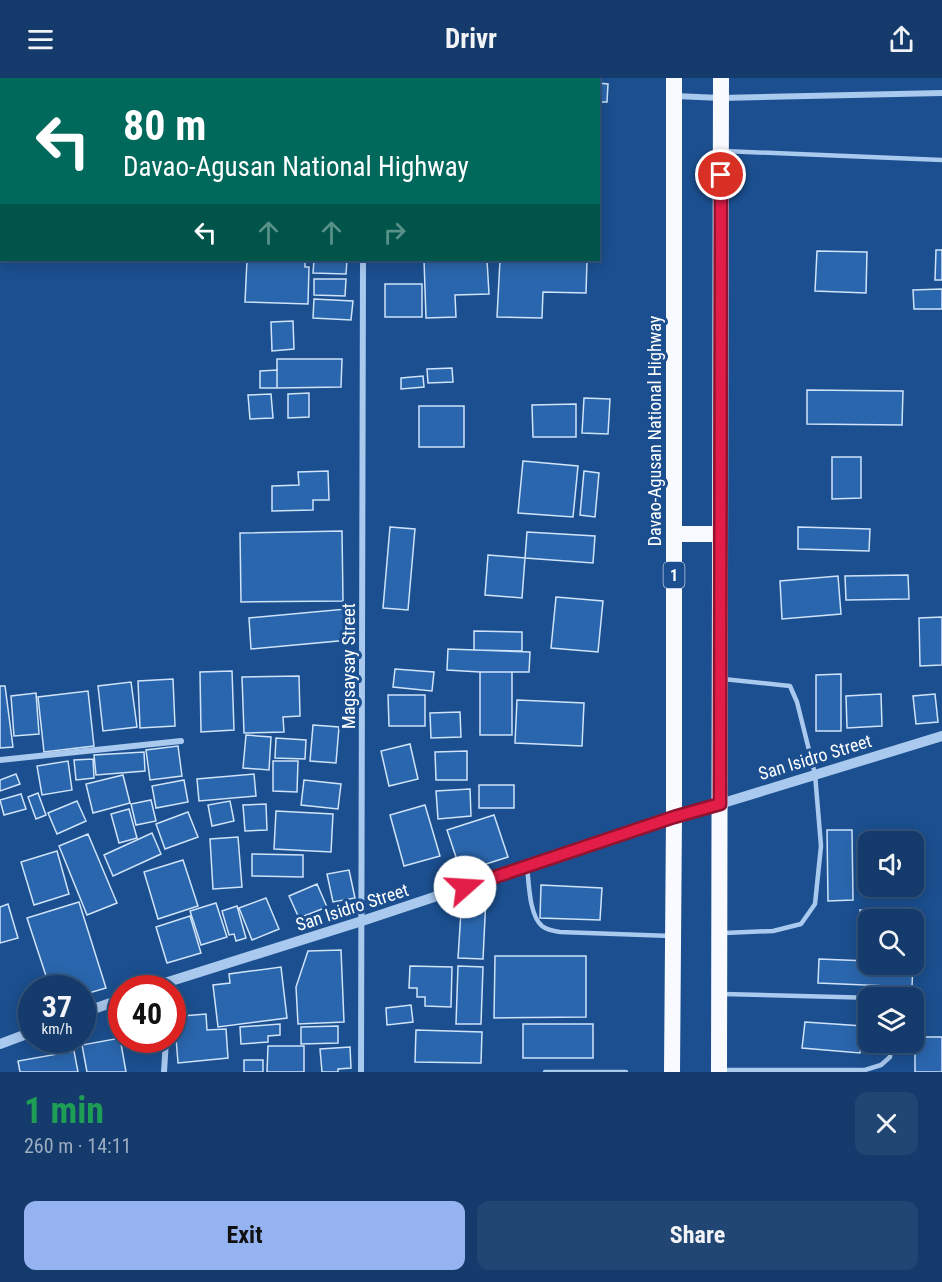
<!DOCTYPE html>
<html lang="en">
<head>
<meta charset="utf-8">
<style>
  :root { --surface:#143b6b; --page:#214673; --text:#f1f3f6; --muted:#9dadc1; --line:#33557e; --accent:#95b2f1 }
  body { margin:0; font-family:"Roboto Condensed",sans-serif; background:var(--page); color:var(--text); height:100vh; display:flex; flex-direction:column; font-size:22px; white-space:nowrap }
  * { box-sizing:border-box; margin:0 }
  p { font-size:20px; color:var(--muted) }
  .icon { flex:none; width:33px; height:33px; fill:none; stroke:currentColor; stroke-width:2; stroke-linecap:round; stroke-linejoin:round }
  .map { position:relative; height:994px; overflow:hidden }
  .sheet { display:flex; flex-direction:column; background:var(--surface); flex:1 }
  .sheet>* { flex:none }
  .guide { position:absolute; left:0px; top:0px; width:600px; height:183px; box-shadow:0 3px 15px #0003,0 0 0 2px var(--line); background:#00695c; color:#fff; overflow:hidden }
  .tools { position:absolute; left:858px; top:753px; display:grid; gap:12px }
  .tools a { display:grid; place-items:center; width:66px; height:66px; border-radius:12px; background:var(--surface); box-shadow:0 3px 15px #0003,0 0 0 2px var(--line); font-size:30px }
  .speed { position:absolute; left:18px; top:897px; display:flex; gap:12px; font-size:30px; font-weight:700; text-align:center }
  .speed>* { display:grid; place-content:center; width:78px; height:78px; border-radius:50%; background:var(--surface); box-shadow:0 3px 15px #0003,0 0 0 2px var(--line); line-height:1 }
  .speed small { font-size:15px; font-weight:400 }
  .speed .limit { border:9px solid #d22; background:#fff; color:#111 }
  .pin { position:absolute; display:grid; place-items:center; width:51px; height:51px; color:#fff; margin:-26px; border:3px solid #fff; border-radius:50%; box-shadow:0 2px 6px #0007 }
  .me { position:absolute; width:66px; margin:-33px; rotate:71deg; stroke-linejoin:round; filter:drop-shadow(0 0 4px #0008) }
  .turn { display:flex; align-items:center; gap:21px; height:126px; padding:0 24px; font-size:27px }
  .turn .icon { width:78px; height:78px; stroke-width:2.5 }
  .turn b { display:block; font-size:42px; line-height:51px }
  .lanes { display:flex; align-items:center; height:57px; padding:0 24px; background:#0003; justify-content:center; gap:30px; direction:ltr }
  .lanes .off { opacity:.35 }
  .round { display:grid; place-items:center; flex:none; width:63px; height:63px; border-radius:12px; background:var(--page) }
  .head { display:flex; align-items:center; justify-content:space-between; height:102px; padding:0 24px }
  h1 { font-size:36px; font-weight:700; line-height:45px; color:#1e9e55 }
  .button { display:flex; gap:12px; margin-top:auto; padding:12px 24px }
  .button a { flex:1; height:69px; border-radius:12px; background:var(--accent); color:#111; font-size:24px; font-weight:700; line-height:69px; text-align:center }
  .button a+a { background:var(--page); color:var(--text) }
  header { display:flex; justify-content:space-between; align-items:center; height:78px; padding:0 24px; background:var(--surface); font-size:27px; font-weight:700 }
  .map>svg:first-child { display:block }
</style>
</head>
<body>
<header><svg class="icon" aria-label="menu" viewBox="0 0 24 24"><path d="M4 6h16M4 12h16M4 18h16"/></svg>Drivr<svg class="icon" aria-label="share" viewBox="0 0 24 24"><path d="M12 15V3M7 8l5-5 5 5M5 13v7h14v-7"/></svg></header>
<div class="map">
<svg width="942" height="994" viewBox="0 0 942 994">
  <rect width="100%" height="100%" fill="#1b4f8f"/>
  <path fill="#2a66ad" stroke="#cfe3fa" stroke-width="1.5" d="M598,5L608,6L607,24H598Z
    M936,172H942V202H935Z
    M817,173L867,174L866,215L815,213Z
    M247,182H305V189H309L308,226L245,224Z
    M314,182H347L346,196L313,195Z
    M424,182H487L489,216L455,217L456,239L426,240Z
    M500,182H587L586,215L543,214L542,240L497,239Z
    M314,201H346L345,218L314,217Z
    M385,206H422V239H385Z
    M942,211V231H914L913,212Z
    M314,221L353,223L351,242L313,240Z
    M293,243L294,271L272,273L271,244Z
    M277,281H342L341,309L277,310Z
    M452,290L453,304L428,305L427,291Z
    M277,292V310H260V293Z
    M423,298L424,309L401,311V300Z
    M807,312L903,313L902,347L807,346Z
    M309,315V339L288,340V316Z
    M271,316L273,340L250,341L248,317Z
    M584,320L610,321L608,356L582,355Z
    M576,326V359H533L532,327Z
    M419,328H464V369H419Z
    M832,379H861V420L832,421Z
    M523,383L578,388L573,439L518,435Z
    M328,393L329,422H313V432L272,433V408L299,407L298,394Z
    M584,393L599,395L595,439L580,437Z
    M390,449L415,451L408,532L383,530Z
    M798,449L870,451L869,473L798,471Z
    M342,453L343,523L241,524L240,455Z
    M527,454L595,458L593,485L525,480Z
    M488,477L525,480L522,520L485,517Z
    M908,497L909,521L846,522L845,498Z
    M838,498L841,536L782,541L780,503Z
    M556,519L603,523L598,574L551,570Z
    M346,531L349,562L251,571L249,540Z
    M942,539V587L920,588L919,540Z
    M474,553L522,554V573L474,572Z
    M448,571L530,574L529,594H480L447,592Z
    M395,591L434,594L432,613L393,609Z
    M232,593L234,652L201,654L200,594Z
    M480,594H512V657H480Z
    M841,596V653H816V597Z
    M299,598L300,638L283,639L284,654L244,655L242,599Z
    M173,601L175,648L140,650L138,603Z
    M131,604L137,649L103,653L98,608Z
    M0,608H5L13,669L0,670Z
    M88,613L94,668L44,674L38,619Z
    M36,615L39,656L14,658L11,618Z
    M881,616L882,648L847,650L846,618Z
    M935,616L938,644L916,646L913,618Z
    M388,617H425V648H389Z
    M517,622L584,625L582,668L515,665Z
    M460,634L461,659L431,660L430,635Z
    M313,647L339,649L336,685L310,683Z
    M246,657L271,659L269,692L243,690Z
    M276,660L306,662L305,681L275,680Z
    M410,666L418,701L389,708L381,673Z
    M178,668L182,698L150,702L146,672Z
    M467,673V702H436L435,674Z
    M144,674L145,693L96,697L94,677Z
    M93,681L94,700L76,702L74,682Z
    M68,683L72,712L42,717L37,688Z
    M273,683H298L297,714L273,713Z
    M16,696L20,706L0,713V702Z
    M254,696L256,718L199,723L197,701Z
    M123,697L130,725L93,735L86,706Z
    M184,702L188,724L156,730L152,708Z
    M304,702L341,706L338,731L301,727Z
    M479,707H514V730H479Z
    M470,711L471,738L438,741L436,713Z
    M38,715L46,737L36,741L28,719Z
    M21,716L26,731L4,737L0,722Z
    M151,722L156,743L136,747L131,726Z
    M77,723L86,743L57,756L48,735Z
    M230,723L234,743L212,748L208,727Z
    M266,726L267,752L245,753L243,727Z
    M425,727L440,778L404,788L390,737Z
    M129,731L137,760L119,765L111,736Z
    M276,733L333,736L331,774L274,771Z
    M188,734L198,759L165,771L156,746Z
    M494,737L508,779L461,794L447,752Z
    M827,752H852L853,822L828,823Z
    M152,755L161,776L113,798L104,777Z
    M88,756L117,825L87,837L59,768Z
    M238,759L242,809L213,811L210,761Z
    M57,773L69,816L34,827L21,784Z
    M252,776L303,777V799L252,798Z
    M183,782L198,828L158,841L144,794Z
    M349,792L355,820L333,824L327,796Z
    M317,806L327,829L299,840L289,818Z
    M541,807L602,810L600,842L540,840Z
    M462,818L486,819L483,881L458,880Z
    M266,820L279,851L252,862L239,830Z
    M79,824L106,910L82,917V910H50L27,840Z
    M216,825L227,859L201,867L190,833Z
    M8,826L18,860L0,865V829Z
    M237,828L246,860L236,863L234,856L229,857L222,833Z
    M880,831L881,842H868V876H861L860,832Z
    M190,838L201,875L167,885L156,849Z
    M341,872L344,944L298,946L296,909L308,873Z
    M495,878H586V939L494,940Z
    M819,881L868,883V886H913L912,909L818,905Z
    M410,888L452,889L451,929L425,928V919H417V910H409Z
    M458,888L483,889L481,946H456Z
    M281,889L287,940L218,949L213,907L230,905L229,896Z
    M411,927L413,944L387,947L386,930Z
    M206,936L207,952L226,951L228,980L178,985L175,947L182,946V938Z
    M805,944L863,948L860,975L802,970Z
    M280,946V957L268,958V964L241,966L240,949Z
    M523,946H593V980H523Z
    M338,948V965L301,966V949Z
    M416,952L482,954L481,985L415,984Z
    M915,959H942V994H915Z
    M120,960L126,994H87L82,967Z
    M268,968H304V994H267Z
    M350,969L351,990L338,991V994H322L320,971Z
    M74,973L78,994H20L18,983Z
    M244,982H263V994H244Z"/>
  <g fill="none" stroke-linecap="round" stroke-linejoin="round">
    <path stroke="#a9c9ee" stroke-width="4.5" d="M724,73L942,82
      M723,601L790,608L797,624L815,696L821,768L815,826L801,846L773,853L724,855
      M527,788C529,805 529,837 542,848C547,852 553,853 560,854L671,858
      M723,916L876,920
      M722,992H865L881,987L890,979L891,964
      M545,994H626"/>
    <path stroke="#a9c9ee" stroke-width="6" d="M363,0V2
      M675,18L721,20L942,15
      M0,682L181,663
      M164,994L166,962
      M361,994L363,182"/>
    <path stroke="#a9c9ee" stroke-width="10" d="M149,910L362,843L674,739L720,726L942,658
      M82,935L122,921
      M0,966L32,954"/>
    <path stroke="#f8faff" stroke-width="16" d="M674,456H720
      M672,994L674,739V0
      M719,994L721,0"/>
  </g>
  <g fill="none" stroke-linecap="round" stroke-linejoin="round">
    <defs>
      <path id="route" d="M465,809L674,739L720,726L721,97"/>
    </defs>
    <use href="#route" stroke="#92132f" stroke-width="15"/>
    <use href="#route" stroke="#e11d48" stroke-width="10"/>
  </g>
  <g text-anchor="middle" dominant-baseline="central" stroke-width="6" stroke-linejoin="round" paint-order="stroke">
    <rect fill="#1b4f8f" stroke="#bbcadd" stroke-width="1.5" x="663.5" y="484" width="21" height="26" rx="4.5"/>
    <g font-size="16" font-weight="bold" fill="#fff">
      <text x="674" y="497">1</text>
    </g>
    <g font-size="18" fill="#fff" stroke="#1b4f8f">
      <text transform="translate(654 353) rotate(-90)">Davao-Agusan National Highway</text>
      <text transform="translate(348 588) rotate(-90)">Magsaysay Street</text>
      <text transform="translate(815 679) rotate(-17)">San Isidro Street</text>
      <text transform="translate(352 829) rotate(-18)">San Isidro Street</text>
    </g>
  </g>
</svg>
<div class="tools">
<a><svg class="icon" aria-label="sound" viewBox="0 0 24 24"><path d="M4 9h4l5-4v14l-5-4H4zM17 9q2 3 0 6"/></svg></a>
<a><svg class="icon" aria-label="search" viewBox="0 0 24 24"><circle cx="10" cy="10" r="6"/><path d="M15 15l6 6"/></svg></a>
<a><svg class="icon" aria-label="layers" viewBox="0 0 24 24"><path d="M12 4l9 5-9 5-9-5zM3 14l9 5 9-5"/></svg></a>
</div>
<div class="speed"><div>37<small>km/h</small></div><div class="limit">40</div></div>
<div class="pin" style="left:721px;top:97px;background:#d93025"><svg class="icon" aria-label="arrive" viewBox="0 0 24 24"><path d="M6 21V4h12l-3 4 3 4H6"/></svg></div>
<svg class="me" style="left:465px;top:809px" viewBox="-20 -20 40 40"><circle r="19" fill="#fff"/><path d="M0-13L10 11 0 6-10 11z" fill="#e11d48"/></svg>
<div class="guide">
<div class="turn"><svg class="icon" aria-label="left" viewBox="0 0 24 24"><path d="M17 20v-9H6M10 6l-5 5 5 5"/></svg><div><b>80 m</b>Davao-Agusan National Highway</div></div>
<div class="lanes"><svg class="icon" aria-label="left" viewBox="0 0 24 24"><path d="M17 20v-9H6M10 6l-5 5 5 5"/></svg><svg class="icon off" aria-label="ahead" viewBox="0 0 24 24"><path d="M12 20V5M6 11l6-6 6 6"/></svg><svg class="icon off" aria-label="ahead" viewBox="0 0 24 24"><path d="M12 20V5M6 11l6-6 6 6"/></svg><svg class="icon off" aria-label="right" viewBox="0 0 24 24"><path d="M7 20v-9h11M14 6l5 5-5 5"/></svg></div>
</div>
</div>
<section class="sheet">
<div class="head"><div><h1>1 min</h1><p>260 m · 14:11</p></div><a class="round"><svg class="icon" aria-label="close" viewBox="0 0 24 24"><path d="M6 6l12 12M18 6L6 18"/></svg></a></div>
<div class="button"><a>Exit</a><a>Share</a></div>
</section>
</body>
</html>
